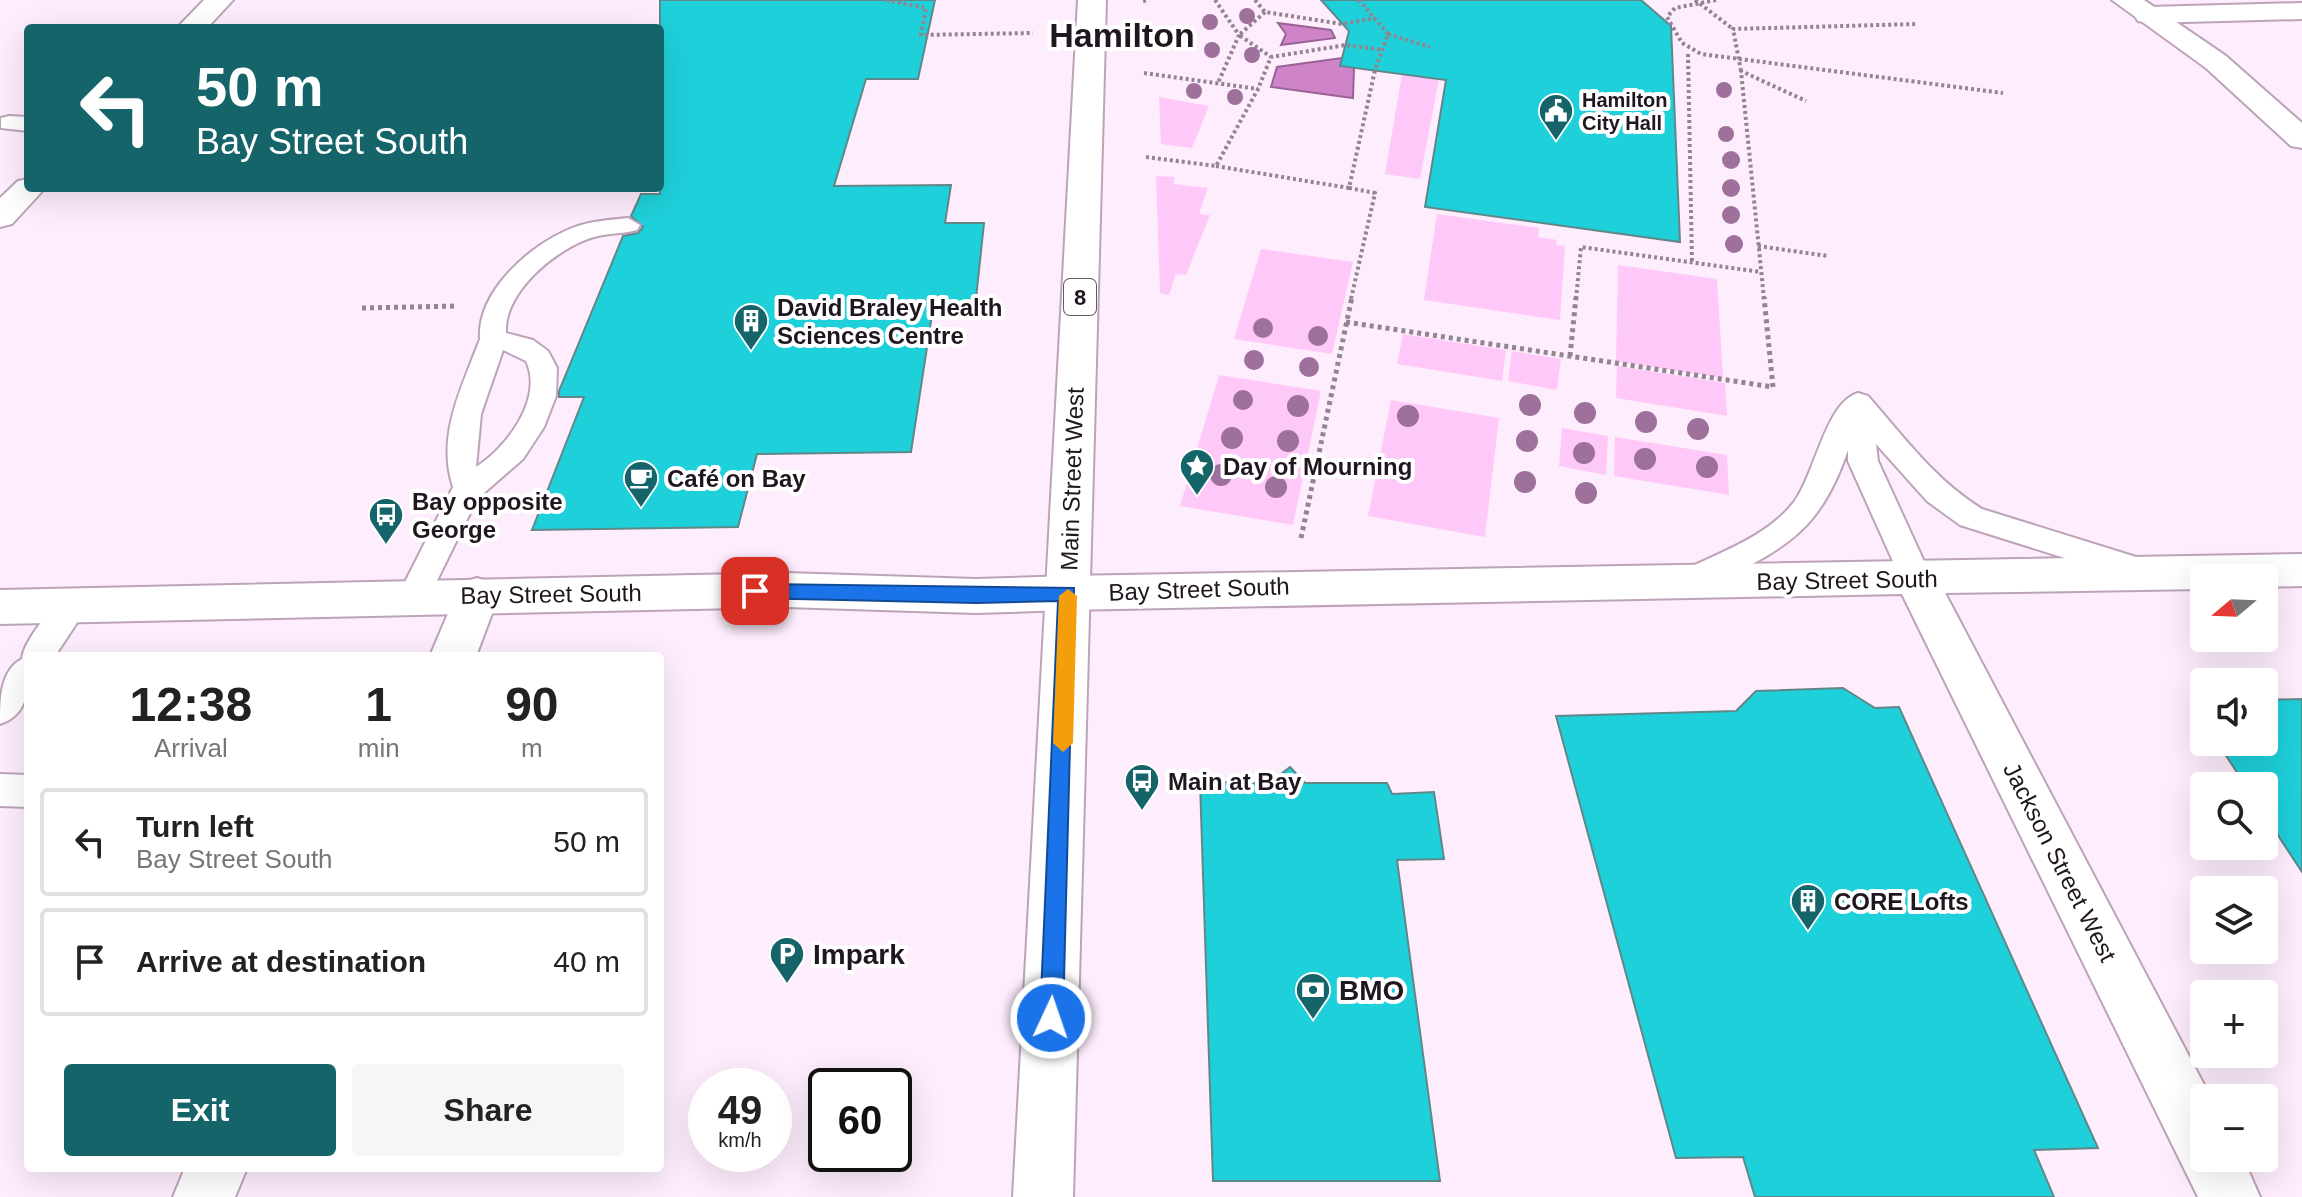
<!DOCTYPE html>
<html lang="en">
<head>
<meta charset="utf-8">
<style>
  :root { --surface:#fff; --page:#f6f6f6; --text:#222; --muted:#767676; --line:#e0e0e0; --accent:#156469 }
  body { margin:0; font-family:Helvetica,sans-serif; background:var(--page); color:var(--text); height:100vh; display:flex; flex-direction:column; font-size:30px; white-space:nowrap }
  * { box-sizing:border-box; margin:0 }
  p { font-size:26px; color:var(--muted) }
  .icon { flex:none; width:44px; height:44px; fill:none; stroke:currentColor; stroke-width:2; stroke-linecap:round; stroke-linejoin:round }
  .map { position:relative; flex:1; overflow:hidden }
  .drawer { position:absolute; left:24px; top:652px; width:640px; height:520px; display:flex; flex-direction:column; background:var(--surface); border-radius:8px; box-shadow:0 8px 32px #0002 }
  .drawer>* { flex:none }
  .guide { position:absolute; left:24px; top:24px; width:640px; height:168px; border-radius:8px; box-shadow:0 8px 32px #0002; background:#156469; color:#fff; overflow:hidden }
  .needle { width:52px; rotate:251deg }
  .tools { position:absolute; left:2190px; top:564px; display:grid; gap:16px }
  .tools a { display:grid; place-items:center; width:88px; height:88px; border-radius:8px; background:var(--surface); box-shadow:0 8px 32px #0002; font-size:40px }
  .speed { position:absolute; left:688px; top:1068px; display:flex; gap:16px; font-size:40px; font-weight:700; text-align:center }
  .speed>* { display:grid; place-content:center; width:104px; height:104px; border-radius:50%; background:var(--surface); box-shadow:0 8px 32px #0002; line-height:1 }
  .speed small { font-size:20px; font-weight:400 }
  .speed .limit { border:4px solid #111; border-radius:12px; background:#fff; color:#111 }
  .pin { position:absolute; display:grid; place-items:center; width:68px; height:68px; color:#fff; margin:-34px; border-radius:16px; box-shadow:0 4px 12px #0006 }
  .me { position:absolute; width:88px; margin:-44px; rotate:3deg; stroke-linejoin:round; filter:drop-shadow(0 0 6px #0008) }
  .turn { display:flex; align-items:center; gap:28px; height:168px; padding:0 40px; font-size:36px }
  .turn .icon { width:104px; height:104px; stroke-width:2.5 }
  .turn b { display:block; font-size:56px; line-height:68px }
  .eta { display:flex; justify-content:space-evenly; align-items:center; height:136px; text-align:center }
  .eta b { font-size:48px; font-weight:800; line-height:56px }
  .action { display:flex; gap:16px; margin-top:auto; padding:16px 40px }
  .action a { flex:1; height:92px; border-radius:8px; background:var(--accent); color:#fff; font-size:32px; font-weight:800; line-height:92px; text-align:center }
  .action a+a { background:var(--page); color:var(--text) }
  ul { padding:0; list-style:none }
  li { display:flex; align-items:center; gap:24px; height:108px; margin:0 16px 12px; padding:0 24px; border:4px solid var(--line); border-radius:8px }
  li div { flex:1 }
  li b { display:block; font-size:30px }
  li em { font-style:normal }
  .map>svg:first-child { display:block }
</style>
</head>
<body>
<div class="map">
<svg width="2302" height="1197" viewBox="0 0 2302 1197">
  <rect width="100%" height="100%" fill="#feedfc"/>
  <path fill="#fec9f9" d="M1402,74L1439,79L1420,179L1385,174Z
    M1159,97L1209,106L1192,148L1161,144Z
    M1156,176L1174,177V184L1208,188L1199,214L1210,215L1186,275L1176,274L1169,295L1160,293Z
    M1437,214L1539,228L1538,237L1557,240L1556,245L1565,246L1560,320L1424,300Z
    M1261,249L1353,262L1332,354L1234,339Z
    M1618,265L1717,279L1723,378L1616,361Z
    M1403,334L1506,350L1502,381L1397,364Z
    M1512,351L1561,359L1557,390L1508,381Z
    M1617,366L1725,383L1727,416L1616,398Z
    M1219,375L1321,391L1293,525L1180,506Z
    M1391,400L1499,418L1485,537L1368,516Z
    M1562,428L1608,436L1606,475L1559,466Z
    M1615,437L1727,455L1729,495L1614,476Z"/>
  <path fill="#cf84c9" stroke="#9a6396" stroke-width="2" d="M1278,23L1331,30L1335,38L1281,45L1286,34Z
    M1342,58L1354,68L1353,98L1271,87L1277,67Z"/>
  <path fill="#1ed0da" stroke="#608789" stroke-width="2" d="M660,0H935L918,79H866L834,186L951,185L945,223H984L975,308H933L911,452L757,454L738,527L532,530L584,397H559V391L623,236L638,233L643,227L631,216L641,194H660Z
    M1321,0H1641L1671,26L1680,242L1425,207L1446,80L1340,66L1349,31Z
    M1843,688L1875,708L1899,707L2098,1148L2034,1150L2054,1197H1755L1743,1157L1676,1158L1556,716L1736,711L1756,691Z
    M2302,699V872L2264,814V786H2246L2217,742H2264V700Z
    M1290,767L1305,783H1387L1392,794L1434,792L1444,859L1397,860L1440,1181H1213L1200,782L1269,783Z"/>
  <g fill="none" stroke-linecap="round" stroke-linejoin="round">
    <defs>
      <path id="service" d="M9,116L28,117V131L1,128V118Z
        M628,218L640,225L637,230C623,234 608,233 594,237C558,247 503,292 506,333L533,340L548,351L557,368L556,396L544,427L523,459L477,499L425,605L414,608L403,605L398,596L453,487C436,436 462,387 480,339C477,291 530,245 572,228C590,221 609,220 628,218ZM503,350L526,361C544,399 506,448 476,467L481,414Z
        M1858,393L1868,396C1904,437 1935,480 1982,509L2152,562L2157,570L2152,578L2141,582L1960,525L1927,501L1876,444L1878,461L1932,579L1927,588L1916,591L1905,588L1848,461V450C1817,539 1780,549 1702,590L1691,593L1680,590L1675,581L1680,572C1718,553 1767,537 1794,502C1815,475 1825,403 1858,393Z
        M72,593L83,597L88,606L55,656H28C28,684 31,714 0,724C0,701 0,670 22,659C23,642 56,599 72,593Z
        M0,774L28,775V807L0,806Z"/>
      <path id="minor" d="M2302,3V19L2148,23L2138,21L2134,15L2138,9L2148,7Z
        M477,578L493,583L499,595L476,656H430L461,583Z
        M185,1168H247L235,1197H173Z"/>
      <path id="tertiary" d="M2112,0H2144L2226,56L2302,123V148L2291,146L2206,68Z
        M2302,554V586L2264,587V578H2204V589L1945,593L2211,1098H2204V1158H2243L2260,1197H2198L1902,594L1068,610L1052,605L1046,593L1052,581L1068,576Z"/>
      <path id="secondary" d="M786,573L976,579L1068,576L1084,581L1090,593L1084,605L1068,610L976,613L786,607L0,624V590Z"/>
      <path id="primary" d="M204,0H233L207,28H177Z
        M1078,0H1106L1073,1197H1013Z
        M28,179V188H45L12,224L0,227V198L18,181Z"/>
    </defs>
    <use href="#service" stroke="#bda3ba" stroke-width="4"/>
    <use href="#minor" stroke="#bda3ba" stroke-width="4"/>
    <use href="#tertiary" stroke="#bda3ba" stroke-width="4"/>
    <use href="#secondary" stroke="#bda3ba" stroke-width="4"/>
    <use href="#primary" stroke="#bda3ba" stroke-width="4"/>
    <path stroke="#928591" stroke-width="4" stroke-dasharray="3 3" stroke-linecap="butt" d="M886,0L926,8L921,35L1033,33
      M1215,0L1239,35L1218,83
      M1255,0L1265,12L1342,24L1375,18
      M1695,0L1733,29
      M1143,1L1149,0
      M1265,12L1239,35L1271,57
      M1388,34L1430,47
      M1688,54L1692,262
      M1741,71L1733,29L1917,24
      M1144,73L1258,89
      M1146,157L1216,166L1258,89L1271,57L1346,45L1383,50
      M1216,166L1349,188L1375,70L1388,34L1359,0
      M1349,188L1375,193L1351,299
      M1758,246L1828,256
      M1576,299L1581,247L1761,272
      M1764,299L1741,71L1806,101"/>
    <path stroke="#928591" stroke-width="5" stroke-dasharray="4 4" stroke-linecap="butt" d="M362,308L457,306
      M1346,322L1773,387L1764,297
      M1570,356L1576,297
      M1301,538L1352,297"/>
    <use href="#service" fill="#fff" fill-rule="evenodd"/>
    <use href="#minor" fill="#fff" fill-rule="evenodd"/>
    <use href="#tertiary" fill="#fff" fill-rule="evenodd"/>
    <use href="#secondary" fill="#fff" fill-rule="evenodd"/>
    <use href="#primary" fill="#fff" fill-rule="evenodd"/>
    <path stroke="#928591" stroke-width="4" stroke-dasharray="3 3" stroke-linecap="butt" d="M1716,0L1675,8L1667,17L1682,43L1701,54L2003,93"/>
  </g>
  <g fill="#9e719c">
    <circle cx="1247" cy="16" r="8"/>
    <circle cx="1210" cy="22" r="8"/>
    <circle cx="1212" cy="50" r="8"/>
    <circle cx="1252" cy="55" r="8"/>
    <circle cx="1724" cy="90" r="8"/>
    <circle cx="1194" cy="91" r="8"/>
    <circle cx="1235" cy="97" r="8"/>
    <circle cx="1726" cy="134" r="8"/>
    <circle cx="1731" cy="160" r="9"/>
    <circle cx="1731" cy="188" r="9"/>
    <circle cx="1731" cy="215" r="9"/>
    <circle cx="1734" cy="244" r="9"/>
    <circle cx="1263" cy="328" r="10"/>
    <circle cx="1318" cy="336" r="10"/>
    <circle cx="1254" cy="360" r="10"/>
    <circle cx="1309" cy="367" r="10"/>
    <circle cx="1243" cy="400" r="10"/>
    <circle cx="1530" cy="405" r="11"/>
    <circle cx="1298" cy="406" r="11"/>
    <circle cx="1585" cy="413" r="11"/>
    <circle cx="1408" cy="416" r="11"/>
    <circle cx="1646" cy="422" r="11"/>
    <circle cx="1698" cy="429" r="11"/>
    <circle cx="1232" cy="438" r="11"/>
    <circle cx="1288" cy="441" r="11"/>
    <circle cx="1527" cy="441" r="11"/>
    <circle cx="1584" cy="453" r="11"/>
    <circle cx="1645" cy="459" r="11"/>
    <circle cx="1707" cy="467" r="11"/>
    <circle cx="1221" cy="475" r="11"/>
    <circle cx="1525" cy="482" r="11"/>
    <circle cx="1276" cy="487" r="11"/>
    <circle cx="1586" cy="493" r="11"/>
  </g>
  <path fill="#1a73e8" stroke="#114b97" stroke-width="2" d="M755,584L1074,588L1063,1018L1060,1026L1051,1030L1043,1026L1040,1018L1058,601L976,603L755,598L746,591Z"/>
  <path fill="#f59e0b" d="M1068,589L1077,596L1073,743L1063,752L1053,743L1059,596Z"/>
  <defs>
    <symbol id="civic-pin" viewBox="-11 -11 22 30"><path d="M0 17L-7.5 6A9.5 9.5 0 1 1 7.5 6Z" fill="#156469" stroke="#fff"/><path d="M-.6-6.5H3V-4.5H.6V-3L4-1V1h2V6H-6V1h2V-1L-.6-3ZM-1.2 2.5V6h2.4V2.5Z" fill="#fff"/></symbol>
    <symbol id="building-pin" viewBox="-11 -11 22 30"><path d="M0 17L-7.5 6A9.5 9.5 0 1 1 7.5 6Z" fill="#156469" stroke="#fff"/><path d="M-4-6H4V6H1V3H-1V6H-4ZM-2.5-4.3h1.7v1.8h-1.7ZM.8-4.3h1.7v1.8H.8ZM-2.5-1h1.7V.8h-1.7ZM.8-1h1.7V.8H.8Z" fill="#fff"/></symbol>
    <symbol id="sight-pin" viewBox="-11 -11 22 30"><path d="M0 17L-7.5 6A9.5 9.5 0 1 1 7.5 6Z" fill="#156469" stroke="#fff"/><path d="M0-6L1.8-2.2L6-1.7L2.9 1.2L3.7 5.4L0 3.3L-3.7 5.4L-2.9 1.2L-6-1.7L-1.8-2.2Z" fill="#fff"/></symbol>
    <symbol id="cafe-pin" viewBox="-11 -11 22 30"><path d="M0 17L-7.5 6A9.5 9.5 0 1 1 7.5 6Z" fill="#156469" stroke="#fff"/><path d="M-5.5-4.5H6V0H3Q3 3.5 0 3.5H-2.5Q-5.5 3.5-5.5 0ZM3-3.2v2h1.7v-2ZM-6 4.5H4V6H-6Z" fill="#fff"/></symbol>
    <symbol id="bus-pin" viewBox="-11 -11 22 30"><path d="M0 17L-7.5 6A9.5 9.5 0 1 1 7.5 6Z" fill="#156469" stroke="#fff"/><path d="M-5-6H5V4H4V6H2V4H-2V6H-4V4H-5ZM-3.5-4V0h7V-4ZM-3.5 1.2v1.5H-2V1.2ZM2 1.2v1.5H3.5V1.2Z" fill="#fff"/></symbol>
    <symbol id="parking-pin" viewBox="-11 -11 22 30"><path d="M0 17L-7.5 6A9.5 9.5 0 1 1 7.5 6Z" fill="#156469" stroke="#fff"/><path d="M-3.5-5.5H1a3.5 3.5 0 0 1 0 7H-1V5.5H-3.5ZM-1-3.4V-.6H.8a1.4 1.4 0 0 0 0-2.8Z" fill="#fff"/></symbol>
    <symbol id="bank-pin" viewBox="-11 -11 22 30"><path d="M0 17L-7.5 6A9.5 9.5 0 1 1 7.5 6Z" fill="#156469" stroke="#fff"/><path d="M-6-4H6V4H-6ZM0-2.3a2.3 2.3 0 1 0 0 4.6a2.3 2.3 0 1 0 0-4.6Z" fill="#fff"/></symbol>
  </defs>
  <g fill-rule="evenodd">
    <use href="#civic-pin" x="1536" y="91" width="40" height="54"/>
    <use href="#building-pin" x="731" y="301" width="40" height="54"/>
    <use href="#sight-pin" x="1177" y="446" width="40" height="54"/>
    <use href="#cafe-pin" x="621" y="458" width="40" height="54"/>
    <use href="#bus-pin" x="366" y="495" width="40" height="54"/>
    <use href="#bus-pin" x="1122" y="761" width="40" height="54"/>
    <use href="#building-pin" x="1788" y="881" width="40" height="54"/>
    <use href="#parking-pin" x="767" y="934" width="40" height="54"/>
    <use href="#bank-pin" x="1293" y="970" width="40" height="54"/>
  </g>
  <g text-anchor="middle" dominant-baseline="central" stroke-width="8" stroke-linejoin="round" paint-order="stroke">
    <g font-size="20" font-weight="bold" fill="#20161f" stroke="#fff" text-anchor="start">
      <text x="1582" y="100">Hamilton<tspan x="1582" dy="23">City Hall</tspan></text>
    </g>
    <rect fill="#fff" stroke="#635c62" stroke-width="2" x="1064" y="279" width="32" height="36" rx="6"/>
    <g font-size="22" font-weight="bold" fill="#20161f">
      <text x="1080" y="297">8</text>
    </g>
    <g font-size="24" font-weight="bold" fill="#20161f" stroke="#fff" text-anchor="start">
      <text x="777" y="307">David Braley Health<tspan x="777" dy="28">Sciences Centre</tspan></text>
      <text x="1223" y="466">Day of Mourning</text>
      <text x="667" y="478">Café on Bay</text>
      <text x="412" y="501">Bay opposite<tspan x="412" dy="28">George</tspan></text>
      <text x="1168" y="781">Main at Bay</text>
      <text x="1834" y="901">CORE Lofts</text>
    </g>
    <g font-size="24" fill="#20161f" stroke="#fff">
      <text transform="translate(1072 479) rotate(-88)">Main Street West</text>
      <text transform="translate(1847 580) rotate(-1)">Bay Street South</text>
      <text transform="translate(1199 589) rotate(-2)">Bay Street South</text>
      <text transform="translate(551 594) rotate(-1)">Bay Street South</text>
      <text transform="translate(2060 862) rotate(63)">Jackson Street West</text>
    </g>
    <g font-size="28" font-weight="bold" fill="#20161f" stroke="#fff" text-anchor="start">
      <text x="813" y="954">Impark</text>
      <text x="1339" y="990">BMO</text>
    </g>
    <g font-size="34" font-weight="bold" fill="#20161f" stroke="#fff">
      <text x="1122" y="35">Hamilton</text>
    </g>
  </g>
</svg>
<div class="tools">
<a><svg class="needle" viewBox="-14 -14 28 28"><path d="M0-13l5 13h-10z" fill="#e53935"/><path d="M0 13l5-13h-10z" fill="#767676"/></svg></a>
<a><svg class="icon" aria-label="sound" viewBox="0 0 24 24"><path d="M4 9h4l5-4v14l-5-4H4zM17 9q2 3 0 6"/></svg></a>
<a><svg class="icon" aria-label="search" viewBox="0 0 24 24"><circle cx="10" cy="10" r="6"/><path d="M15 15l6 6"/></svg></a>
<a><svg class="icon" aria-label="layers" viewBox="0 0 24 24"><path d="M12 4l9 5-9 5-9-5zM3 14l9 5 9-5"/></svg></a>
<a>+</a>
<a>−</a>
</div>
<div class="speed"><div>49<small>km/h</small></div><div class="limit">60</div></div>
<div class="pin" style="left:755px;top:591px;background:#d93025"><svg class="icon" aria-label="arrive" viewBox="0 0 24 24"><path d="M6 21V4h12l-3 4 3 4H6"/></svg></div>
<svg class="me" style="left:1051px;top:1018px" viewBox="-20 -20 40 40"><circle r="17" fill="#1a73e8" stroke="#fff" stroke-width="3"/><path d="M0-11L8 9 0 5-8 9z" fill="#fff"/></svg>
<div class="guide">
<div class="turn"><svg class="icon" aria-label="left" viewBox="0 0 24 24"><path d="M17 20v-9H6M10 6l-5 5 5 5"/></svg><div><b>50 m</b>Bay Street South</div></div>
</div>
<section class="drawer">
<div class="eta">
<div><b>12:38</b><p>Arrival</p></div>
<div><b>1</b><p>min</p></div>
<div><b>90</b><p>m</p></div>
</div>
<ul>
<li><svg class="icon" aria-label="left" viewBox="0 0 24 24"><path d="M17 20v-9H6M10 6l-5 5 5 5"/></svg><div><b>Turn left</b><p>Bay Street South</p></div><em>50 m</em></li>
<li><svg class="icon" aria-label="arrive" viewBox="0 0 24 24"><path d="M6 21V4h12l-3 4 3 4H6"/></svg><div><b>Arrive at destination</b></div><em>40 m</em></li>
</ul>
<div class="action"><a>Exit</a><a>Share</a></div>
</section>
</div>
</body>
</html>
